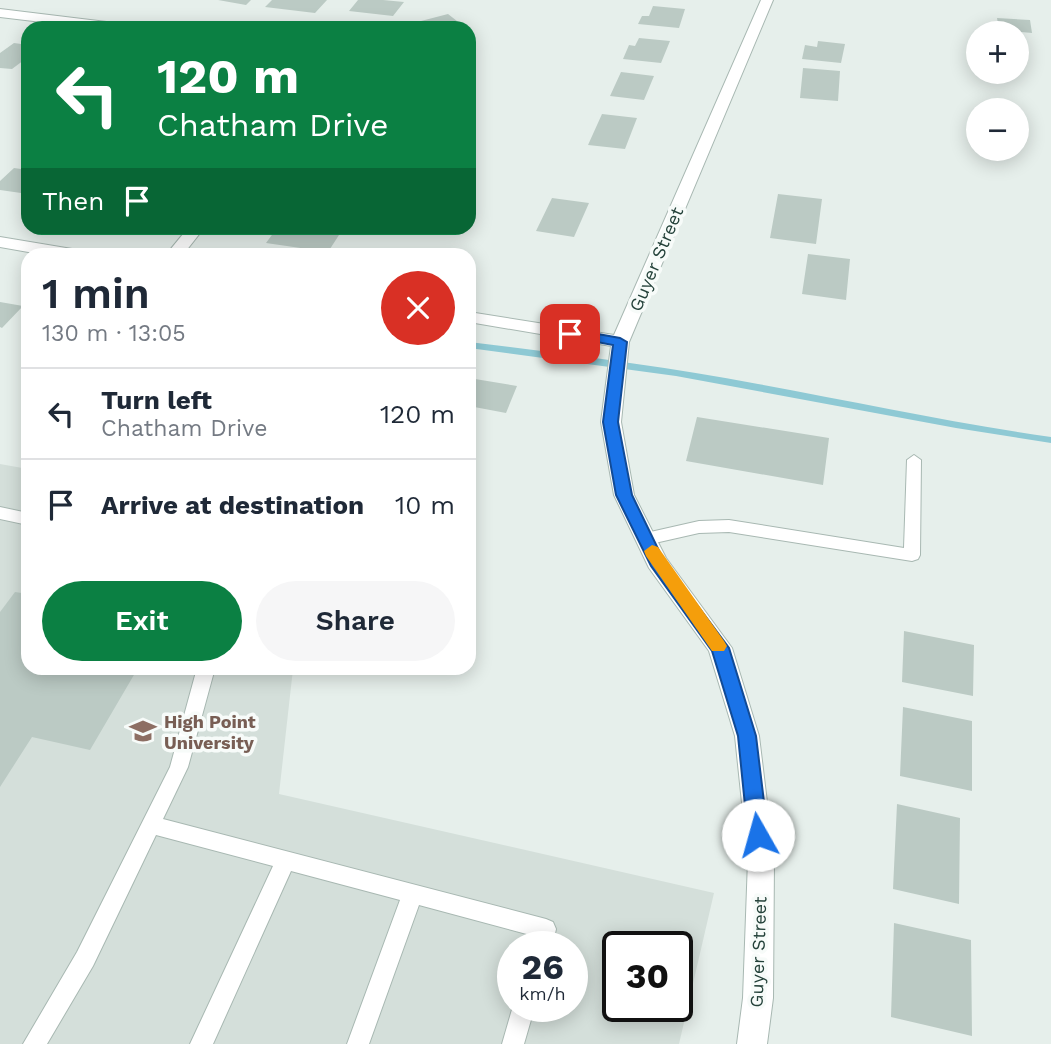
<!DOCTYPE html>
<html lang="en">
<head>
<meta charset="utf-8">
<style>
  :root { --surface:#fff; --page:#f6f6f7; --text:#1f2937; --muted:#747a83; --line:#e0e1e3; --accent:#0b8043 }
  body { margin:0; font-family:"Work Sans",sans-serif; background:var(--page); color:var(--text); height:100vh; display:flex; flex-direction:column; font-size:26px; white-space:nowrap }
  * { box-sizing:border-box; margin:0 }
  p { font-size:23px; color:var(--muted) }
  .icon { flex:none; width:38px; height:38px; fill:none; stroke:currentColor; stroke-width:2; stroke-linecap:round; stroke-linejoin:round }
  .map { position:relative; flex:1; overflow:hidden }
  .panel { position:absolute; left:21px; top:248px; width:455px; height:427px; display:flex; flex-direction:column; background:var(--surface); border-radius:21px; box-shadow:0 4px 18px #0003 }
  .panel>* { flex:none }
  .guide { position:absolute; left:21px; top:21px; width:455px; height:214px; border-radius:21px; box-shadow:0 4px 18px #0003; background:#0b8043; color:#fff; overflow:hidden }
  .tools { position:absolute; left:966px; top:21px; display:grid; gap:14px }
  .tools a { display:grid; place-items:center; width:63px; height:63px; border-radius:50%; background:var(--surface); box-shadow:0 4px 18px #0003; font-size:35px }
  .speed { position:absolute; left:497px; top:931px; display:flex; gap:14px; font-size:35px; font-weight:700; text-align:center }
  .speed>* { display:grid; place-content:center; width:91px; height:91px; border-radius:50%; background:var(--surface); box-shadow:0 4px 18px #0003; line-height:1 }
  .speed small { font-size:18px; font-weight:400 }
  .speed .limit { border:4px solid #111; border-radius:10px; background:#fff; color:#111 }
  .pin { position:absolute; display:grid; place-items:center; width:60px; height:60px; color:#fff; margin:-30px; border-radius:14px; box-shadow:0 4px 10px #0006 }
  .me { position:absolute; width:77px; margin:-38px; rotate:353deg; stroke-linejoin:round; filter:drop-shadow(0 0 5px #0008) }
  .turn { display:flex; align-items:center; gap:24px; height:147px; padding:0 21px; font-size:32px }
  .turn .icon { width:91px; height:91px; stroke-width:2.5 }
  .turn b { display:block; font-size:49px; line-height:60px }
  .then { display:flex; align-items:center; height:66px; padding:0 21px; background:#0003; gap:14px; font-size:26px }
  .round { display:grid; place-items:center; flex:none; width:74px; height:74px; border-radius:37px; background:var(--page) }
  .head { display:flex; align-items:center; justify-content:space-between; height:119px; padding:0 21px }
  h1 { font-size:42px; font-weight:600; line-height:52px }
  .primary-button { display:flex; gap:14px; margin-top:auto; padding:14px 21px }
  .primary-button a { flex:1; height:80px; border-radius:42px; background:var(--accent); color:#fff; font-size:28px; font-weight:600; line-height:80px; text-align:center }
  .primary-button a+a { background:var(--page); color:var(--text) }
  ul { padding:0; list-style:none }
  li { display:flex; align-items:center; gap:21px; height:91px; padding:0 21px; border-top:2px solid var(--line) }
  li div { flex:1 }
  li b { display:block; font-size:26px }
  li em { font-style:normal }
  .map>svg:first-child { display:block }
</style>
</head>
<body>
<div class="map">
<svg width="1051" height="1044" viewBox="0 0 1051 1044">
  <rect width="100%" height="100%" fill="#e6efeb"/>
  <path fill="#d4dfda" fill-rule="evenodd" d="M0,464L28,469V668L293,669L279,794L714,893L679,1044H0ZM513,947H572V1006H513ZM618,947H677V1006H618Z"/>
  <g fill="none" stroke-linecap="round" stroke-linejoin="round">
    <path fill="#8ec9d4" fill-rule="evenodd" d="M469,342C566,354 662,366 758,384C856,402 953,423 1051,437V443L956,428L676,376L469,348Z"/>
  </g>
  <path fill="#bbcac4" d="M218,0H251L246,5Z
    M272,0H327L315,13L265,7Z
    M358,0H383L404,2L393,16L349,11Z
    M653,6L685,9L679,28L638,24L642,16H649Z
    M448,14L466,28H430L421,21Z
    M997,18L1030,20L1032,33L999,30Z
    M639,38L670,41L661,63L623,59L629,45L635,46Z
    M818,41L845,44L841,63L802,59L805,45L817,47Z
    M14,43L28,45V57L12,69L0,68V53Z
    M803,68L840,71L838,101L800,98Z
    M621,72L654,76L644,100L610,96Z
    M602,114L637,118L625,149L588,145Z
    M14,168L28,170V194L0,190V181Z
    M778,194L822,199L816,244L770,238Z
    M552,198L589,203L574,237L536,231Z
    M277,228H315L313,231L339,235L328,252L266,243Z
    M808,254L850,259L846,300L802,294Z
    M0,302L23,306L2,328L0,327Z
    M469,378L517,386L506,413L469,406Z
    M697,417L829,438L823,485L686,461Z
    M15,592L28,594V668H138L90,750L32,737L0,787V612Z
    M904,631L974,645L973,696L902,682Z
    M903,707L972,721V791L900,776Z
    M897,804L960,818L959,904L893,889Z
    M894,923L971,940L972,1036L891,1017Z"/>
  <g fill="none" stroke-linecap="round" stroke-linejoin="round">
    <defs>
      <path id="service" d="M914,455L921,460L920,555L918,559L912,561L729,532L699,533L646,545L638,539L646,533L699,521L729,520L904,548L907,460Z
        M0,507L28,513V525L0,519Z
        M197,668H215L188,767L163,819L546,919L553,922L556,929L552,947H530L534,936L419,905L369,1044H347L400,900L291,871L213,1044H190L273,866L156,835L93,966L47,1044H23L77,952L170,767Z
        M513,1006H535L524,1044H502Z"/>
      <path id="minor" d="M761,0H773L629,342L621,422L634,495L666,558L732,648L759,736L774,860L773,998L767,1044H737L743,998L748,860L735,736L709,651L649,568L614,495L601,422L611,346L469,322V312L614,335Z
        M0,9L123,24L129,28H92L0,17Z
        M188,228H204L182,256H165Z
        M0,237L84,251L92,256H51L0,247Z"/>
    </defs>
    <use href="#service" stroke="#a8b8b2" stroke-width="2"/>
    <use href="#minor" stroke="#a8b8b2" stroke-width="2"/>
    <use href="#service" fill="#fff" fill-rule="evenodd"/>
    <use href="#minor" fill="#fff" fill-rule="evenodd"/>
  </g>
  <path fill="#1a73e8" stroke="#114b97" stroke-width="2" d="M570,329L620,338L627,342L618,422L632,495L663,559L729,648L756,736L768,835L765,841L758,844L751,841L748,835L738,736L712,651L651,566L616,495L603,422L613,345L565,336V331Z"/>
  <path fill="#f59e0b" d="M652,545L658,547L724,641L727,646L724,651H712L646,556L644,551Z"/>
  <defs>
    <symbol id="university-bare" viewBox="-9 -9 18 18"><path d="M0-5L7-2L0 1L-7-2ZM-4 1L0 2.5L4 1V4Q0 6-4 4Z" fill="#8d6e63" stroke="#f7fbf9" stroke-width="2.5" paint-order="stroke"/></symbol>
  </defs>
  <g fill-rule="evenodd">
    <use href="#university-bare" x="124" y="712" width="38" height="38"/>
  </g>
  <g text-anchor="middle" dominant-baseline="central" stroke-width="7" stroke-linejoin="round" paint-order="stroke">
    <g font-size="18" fill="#24423a" stroke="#f7fbf9">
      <text transform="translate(656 259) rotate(-67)">Guyer Street</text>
      <text transform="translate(758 952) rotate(-88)">Guyer Street</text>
    </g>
    <g font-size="18" font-weight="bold" fill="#785e54" stroke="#f7fbf9" text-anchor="start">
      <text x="164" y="721">High Point<tspan x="164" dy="21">University</tspan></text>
    </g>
  </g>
</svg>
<div class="tools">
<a>+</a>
<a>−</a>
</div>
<div class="speed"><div>26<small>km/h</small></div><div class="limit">30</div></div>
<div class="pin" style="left:570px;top:334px;background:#d93025"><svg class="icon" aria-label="arrive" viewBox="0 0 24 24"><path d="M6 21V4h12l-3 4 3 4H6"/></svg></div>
<svg class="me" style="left:758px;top:835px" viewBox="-20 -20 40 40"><circle r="19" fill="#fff"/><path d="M0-13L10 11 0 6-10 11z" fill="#1a73e8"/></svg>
<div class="guide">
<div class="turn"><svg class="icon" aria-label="left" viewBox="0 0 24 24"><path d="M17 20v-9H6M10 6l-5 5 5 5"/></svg><div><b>120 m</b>Chatham Drive</div></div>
<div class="then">Then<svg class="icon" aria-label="arrive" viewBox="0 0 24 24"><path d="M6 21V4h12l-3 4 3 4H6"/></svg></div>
</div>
<section class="panel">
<div class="head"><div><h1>1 min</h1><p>130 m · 13:05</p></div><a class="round" style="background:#d93025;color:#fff"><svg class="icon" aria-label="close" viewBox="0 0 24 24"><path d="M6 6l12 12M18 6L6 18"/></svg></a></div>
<ul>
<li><svg class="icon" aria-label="left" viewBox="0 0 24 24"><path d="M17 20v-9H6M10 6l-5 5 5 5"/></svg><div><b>Turn left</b><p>Chatham Drive</p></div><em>120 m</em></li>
<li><svg class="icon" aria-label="arrive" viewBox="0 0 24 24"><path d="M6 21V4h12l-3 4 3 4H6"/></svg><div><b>Arrive at destination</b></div><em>10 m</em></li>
</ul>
<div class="primary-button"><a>Exit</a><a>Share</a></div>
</section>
</div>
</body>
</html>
